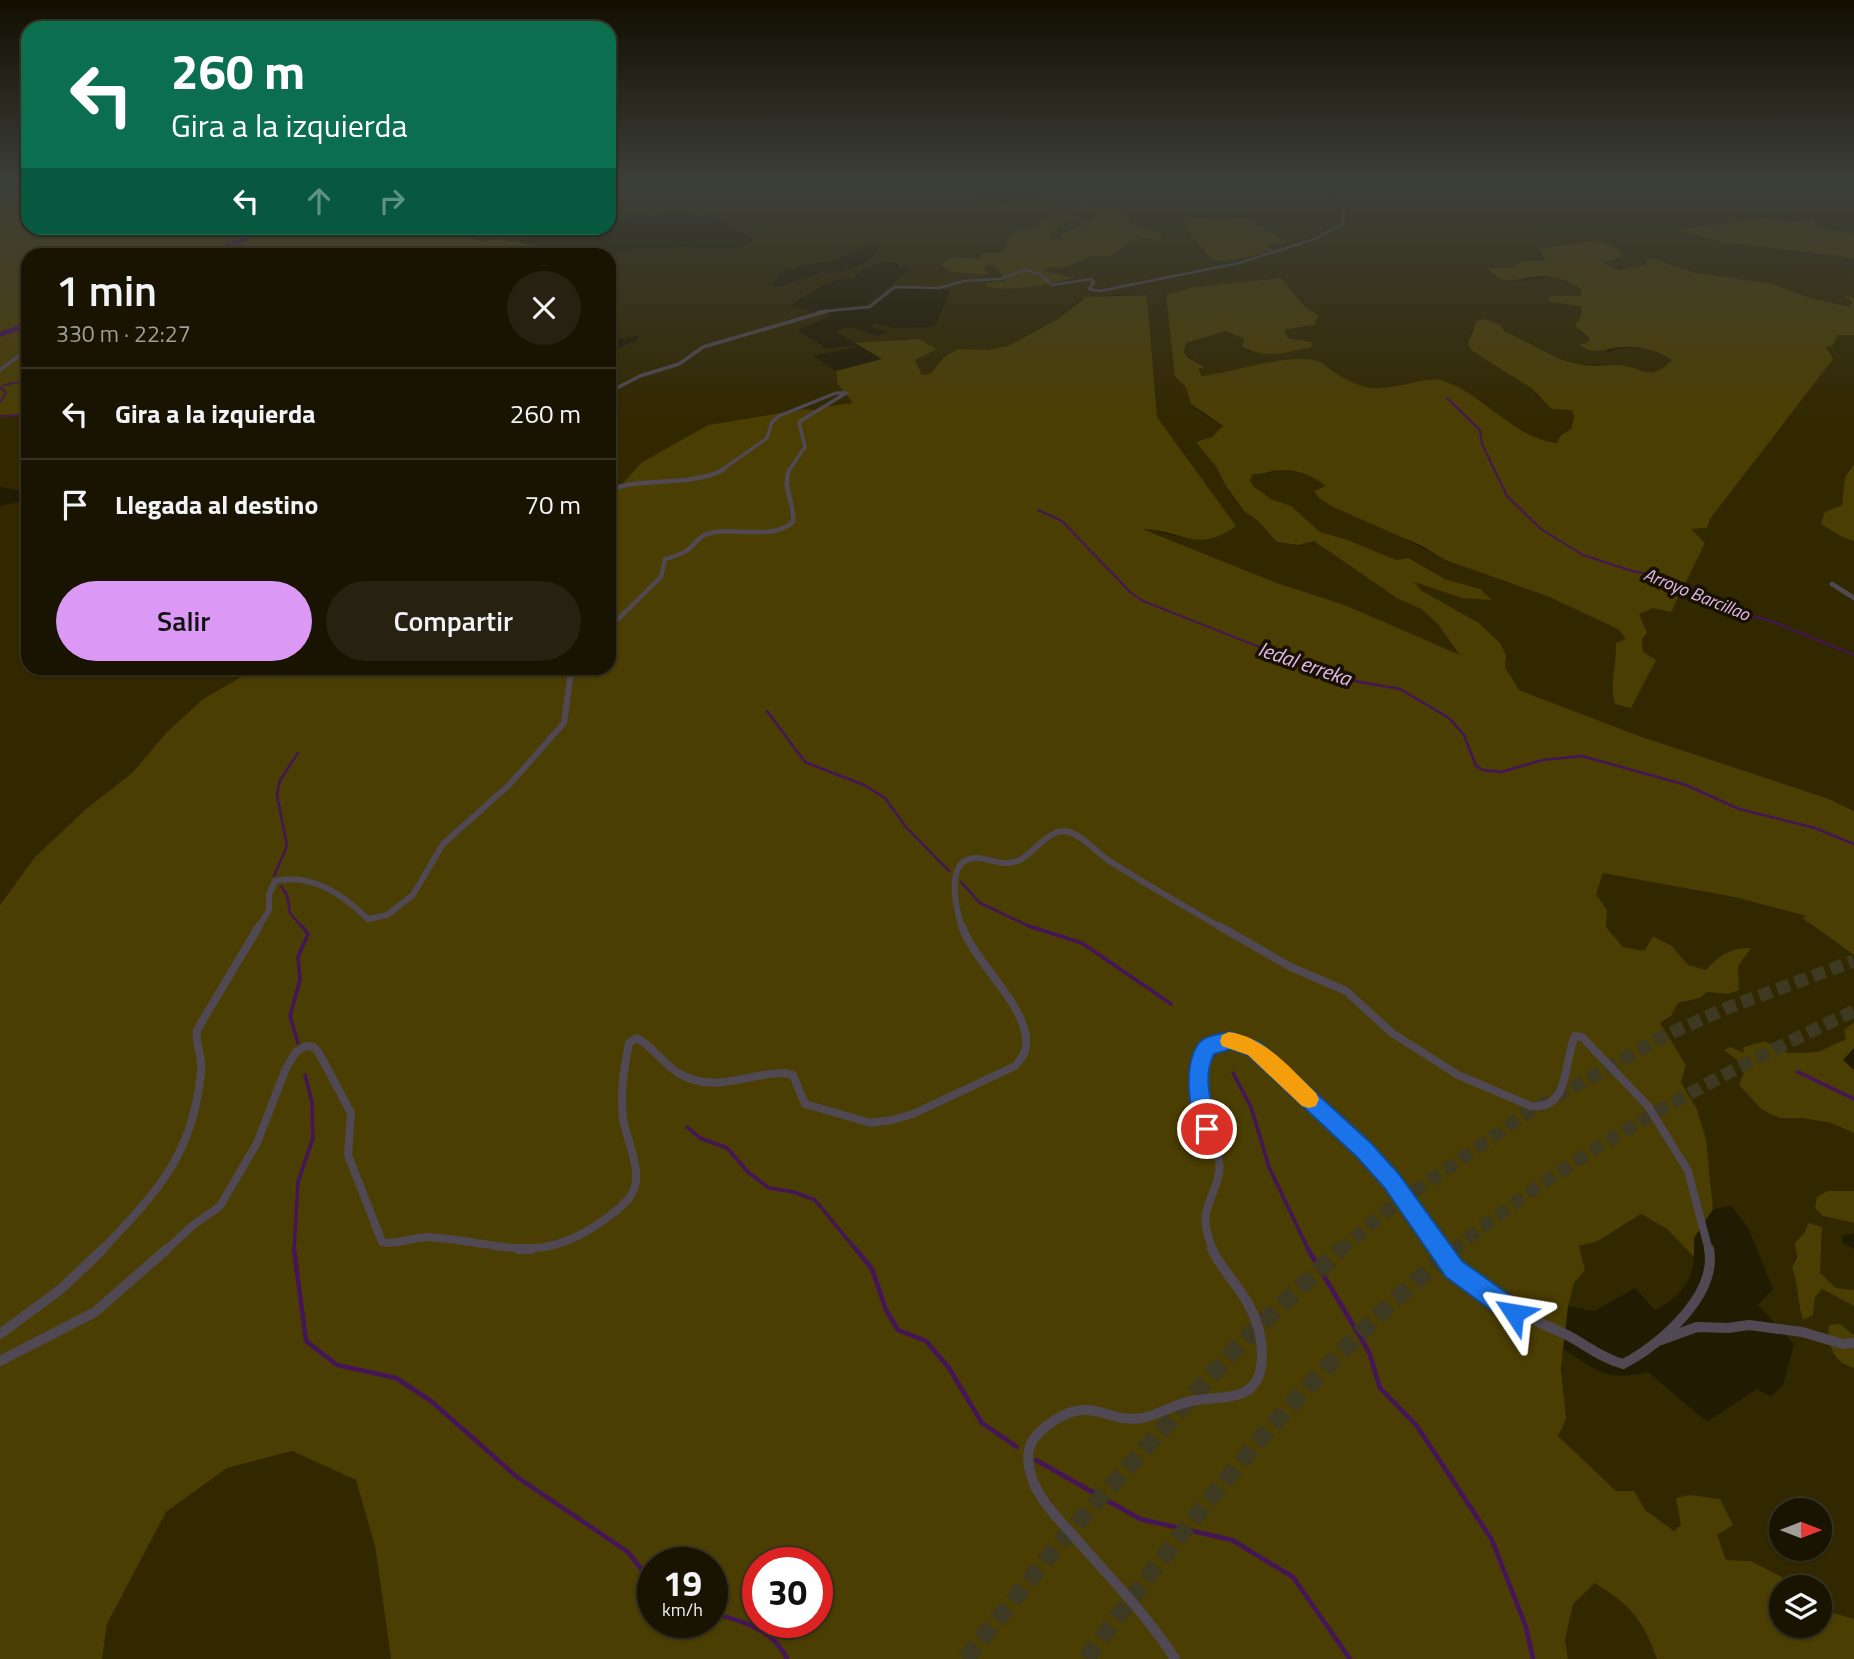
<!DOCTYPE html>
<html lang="es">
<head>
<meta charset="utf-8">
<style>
  :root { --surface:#191402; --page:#262111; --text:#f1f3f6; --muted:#9f9e99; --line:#373324; --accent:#db99f5 }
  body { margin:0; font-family:"Titillium Web",sans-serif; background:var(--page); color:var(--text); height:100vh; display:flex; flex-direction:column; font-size:26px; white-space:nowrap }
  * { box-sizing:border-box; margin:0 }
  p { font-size:23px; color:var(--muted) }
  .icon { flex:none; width:38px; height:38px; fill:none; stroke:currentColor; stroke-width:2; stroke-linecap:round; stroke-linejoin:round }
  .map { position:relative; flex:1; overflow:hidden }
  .panel { position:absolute; left:21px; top:248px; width:595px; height:427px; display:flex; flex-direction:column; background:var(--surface); border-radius:21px; box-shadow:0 2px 5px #0004,0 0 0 2px var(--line) }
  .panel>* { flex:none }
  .hud { position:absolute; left:21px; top:21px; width:595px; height:214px; border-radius:21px; box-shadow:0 2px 5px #0004,0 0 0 2px var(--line); background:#0b6e4f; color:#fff; overflow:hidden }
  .needle { width:46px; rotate:90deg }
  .buttons { position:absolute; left:1769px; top:1498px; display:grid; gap:14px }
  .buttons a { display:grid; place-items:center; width:63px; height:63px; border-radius:50%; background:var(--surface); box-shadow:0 2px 5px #0004,0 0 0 2px var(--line); font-size:35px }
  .speed { position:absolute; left:637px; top:1547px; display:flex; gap:14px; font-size:35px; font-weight:700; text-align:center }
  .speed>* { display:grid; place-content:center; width:91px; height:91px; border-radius:50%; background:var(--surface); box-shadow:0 2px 5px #0004,0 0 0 2px var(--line); line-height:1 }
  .speed small { font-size:18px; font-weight:400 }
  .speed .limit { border:10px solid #d22; background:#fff; color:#111 }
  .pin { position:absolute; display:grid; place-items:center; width:60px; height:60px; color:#fff; margin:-30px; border:4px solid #fff; border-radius:50%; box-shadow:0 2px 7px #0007 }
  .me { position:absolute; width:77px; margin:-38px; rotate:303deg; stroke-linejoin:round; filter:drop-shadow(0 0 5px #0008) }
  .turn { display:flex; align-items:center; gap:24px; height:147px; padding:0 35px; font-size:32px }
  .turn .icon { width:91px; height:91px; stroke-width:2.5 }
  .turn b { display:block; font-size:49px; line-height:60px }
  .lanes { display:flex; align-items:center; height:66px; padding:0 35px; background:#0003; justify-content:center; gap:35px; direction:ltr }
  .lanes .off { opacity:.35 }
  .round { display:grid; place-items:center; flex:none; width:74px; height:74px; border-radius:37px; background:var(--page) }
  .headline { display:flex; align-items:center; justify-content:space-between; height:119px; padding:0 35px }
  h1 { font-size:42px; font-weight:600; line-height:52px }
  .cta { display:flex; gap:14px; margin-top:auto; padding:14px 35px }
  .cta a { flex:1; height:80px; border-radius:42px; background:var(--accent); color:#111; font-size:28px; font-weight:600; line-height:80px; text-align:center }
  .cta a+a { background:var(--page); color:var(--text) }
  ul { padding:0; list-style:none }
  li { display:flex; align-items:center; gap:21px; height:91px; padding:0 35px; border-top:2px solid var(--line) }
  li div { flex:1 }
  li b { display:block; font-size:26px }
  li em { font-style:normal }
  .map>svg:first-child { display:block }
</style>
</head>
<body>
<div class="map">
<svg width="1854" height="1659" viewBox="0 0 1854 1659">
  <rect width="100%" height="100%" fill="#211b02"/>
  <path fill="#322800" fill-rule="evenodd" d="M609,186H992L986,187L979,201L1005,205L1096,186H1749L1757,192L1763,186H1769L1772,190L1788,195L1776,190L1773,186C1786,186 1823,192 1830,188L1821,186H1854V234L1818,227L1801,219L1777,222L1764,218L1680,230L1722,242L1838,256L1854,260V297L1846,296L1852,307L1814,299L1772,284L1692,272L1655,259C1637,272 1622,270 1601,264L1623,257L1539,249L1547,261H1523L1501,279C1533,288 1548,263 1583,291L1580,296L1549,301L1582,307L1580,332L1589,338V342L1608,352C1628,344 1655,348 1673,360L1661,371L1651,373L1620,365L1579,364L1550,355L1504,331L1473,328L1468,342L1531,388L1537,396L1572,410L1574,417L1571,429L1560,436L1557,443C1517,440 1481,393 1441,380C1428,376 1394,390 1374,388C1360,387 1342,378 1331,370C1327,367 1323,362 1318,361C1291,352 1232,373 1202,376L1198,369L1203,367L1184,352L1186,343L1226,331L1244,339L1242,346L1249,351L1300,339L1288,338L1284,334V330L1316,324L1315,312L1303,305L1284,285L1250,282L1195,287L1175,376L1186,388L1191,404L1203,414L1224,427L1212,437L1197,442L1217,468L1225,486L1245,512L1258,521L1277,542L1298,545L1314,541L1397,597L1421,609L1438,624L1462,656L1345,605L1277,583L1137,526C1171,534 1191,545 1226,534L1189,461L1157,417L1147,295L1121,294L1082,299L1055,320L1008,346L987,350L957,349L943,358L930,374L922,376L915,360L936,349L905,338L889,342L855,343L834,331L851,327L877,336L888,332L870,326L876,324L895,328L935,327L950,290L896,287L871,309L843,308L827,314L830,316L798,330L826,348L860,346L813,356L836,371L837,383L854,403L821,407L817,410L805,409L708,425L609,499V352L637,340L638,336L609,339V258H615L616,251L681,247L729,250L752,242L750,236C738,232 737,229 727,223C697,206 641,214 609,223ZM1112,211L1129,217V223L1162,237L1154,243V239L1142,238L1098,258L1088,257L1066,266L1044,268V271L1072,277L1065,280L1009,288L986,286L987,283L1007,281L994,265L985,266L984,270L973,273L950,272V257L983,259L981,256L999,253L1007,247L1008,237L1019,230L1030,229L1047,218L1076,220L1062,222L1048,239L1063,241L1087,225V219L1099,216L1082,212ZM1183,217L1255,224L1289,243H1268L1266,247L1275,250L1213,261L1191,236ZM880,246C875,262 838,278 823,272L781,286L771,285L782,271L821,262H830L867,247ZM897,262L899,267L911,269L867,305L838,307L814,313L791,305C810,293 829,277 852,279C866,264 876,263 897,262Z
    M442,228H593L516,241L501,239L481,241Z
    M1838,335H1854V464L1845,477L1842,505L1825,512L1844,538L1854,541V811L1829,799L1639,736L1518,690L1505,666L1506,656L1501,644L1479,623L1422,591L1412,581L1462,598L1480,589L1445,579L1410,558L1396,561L1345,539L1320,532L1291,506L1271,499L1253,486L1250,480L1252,474C1263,475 1269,472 1280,470C1294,468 1316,477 1327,486L1314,491L1445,560L1547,596L1618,629L1627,639L1616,644L1617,660L1614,670L1643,652L1639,614C1662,605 1694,566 1705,543L1690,529L1707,528L1710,519L1832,359L1825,347L1833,345Z
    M28,413V492L0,487V418Z
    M28,500V668L255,669L203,699L167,732L132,773L86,809L35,857L0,905V506Z
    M1603,872L1734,897L1809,916L1808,923L1854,955V1022L1850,1024L1846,1039L1818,1052L1788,1053L1765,1041L1743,1053L1725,1050L1746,1067L1739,1085L1762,1110L1780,1118H1802L1831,1123L1854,1133V1191H1826L1823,1216L1854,1223V1233L1842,1236L1843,1243L1854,1249V1290L1836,1288L1820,1273L1819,1256L1823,1240L1807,1223L1792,1267L1800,1287L1799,1308L1813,1315L1815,1297L1822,1289L1854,1306V1335L1843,1365L1854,1368V1619L1834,1613L1820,1602V1587H1801L1751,1561L1726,1560L1716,1535L1681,1525L1674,1531L1644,1510L1634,1491H1616L1557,1436C1572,1406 1558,1382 1563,1349C1598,1371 1606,1382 1648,1372L1707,1422L1757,1389L1771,1397L1783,1385L1794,1344L1758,1305L1773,1289L1748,1227L1731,1206L1713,1209L1697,1109L1681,1081L1686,1065L1659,1023L1671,1016L1678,1003L1700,998L1707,992L1728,994L1737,981L1738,966L1707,971L1688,965L1672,946L1653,936L1644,951L1623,947L1606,927L1607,910L1596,894ZM1782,1510H1820V1549H1782Z
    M1641,1214L1667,1229L1694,1257C1693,1283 1678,1298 1655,1310L1635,1288L1594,1311L1568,1306L1574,1283L1585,1270L1579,1246L1598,1241Z
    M292,1451L356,1480L375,1546L391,1659H102L107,1624L166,1512L227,1468Z
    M1595,1583C1631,1606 1642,1618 1657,1659H1568L1565,1640L1573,1603Z"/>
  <path fill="#4b3e03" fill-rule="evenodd" d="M0,186H28V228H442L481,241L501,239L534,245L536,252L532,256H28V413L0,418Z
    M1089,206L1119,210L1129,217V223L1160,232L1162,238L1154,243L1148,242L1152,239L1142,238L1127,244L1111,256L1088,257L1066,267L1044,268V271L1074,278C1054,284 1004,293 986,286L987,283L1006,281L994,265L985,266L984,270L990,272L986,275L950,272L941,265L950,257L982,259L981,253H999L1007,247L1006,240C1010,237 1016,231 1019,230C1022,228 1026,231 1030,229C1044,223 1058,206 1078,217L1076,220L1062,222L1048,239L1063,240L1062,234L1084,225L1080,222L1098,216L1087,212L1072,213L1074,208Z
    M1183,217L1216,220L1242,218L1260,222L1256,224L1289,243H1268L1267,247L1276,250L1232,261H1213L1191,236Z
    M1764,218L1777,222L1813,220L1818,227L1854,234V260L1838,256L1722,242L1678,230Z
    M1595,241C1605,244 1620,246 1623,257L1602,263L1620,270L1646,265L1647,260L1655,259L1692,272L1772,284L1814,299L1851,307V302L1844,296L1854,297V335H1838L1833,345L1826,347L1833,359L1710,519L1707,528L1691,529L1705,543L1671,612L1653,608L1639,614L1647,633L1642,639L1643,652L1656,660L1631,708L1615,704C1609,683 1617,665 1616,643L1626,639L1618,629L1547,596L1445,560L1422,546L1333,507L1318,497L1314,491L1326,486C1316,477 1296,469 1282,470C1271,470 1264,475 1253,474L1250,480L1253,486L1271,499L1291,506L1320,532L1345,539L1396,560L1409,558L1445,579L1480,589L1492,600L1462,598L1414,582L1422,591L1479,623L1501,644L1506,656L1505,667L1519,690L1639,736L1829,799L1854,811V955L1802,918L1807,916L1734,897L1603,873L1596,894L1607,910L1606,927L1623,947L1644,951L1653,936L1672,946L1688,965L1706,970C1720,955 1730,948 1751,948L1738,966L1739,990L1728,994L1707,992L1700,998L1678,1003L1671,1016L1660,1023L1686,1065L1681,1082L1697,1109L1706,1140L1713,1209L1694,1238V1257L1667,1229L1641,1214L1598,1241L1579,1246L1585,1270L1574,1283L1568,1306L1561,1368L1566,1419L1558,1436L1616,1491H1634L1645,1510L1674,1531L1681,1525L1676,1498L1690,1495L1720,1499L1733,1525L1717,1535L1726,1560L1751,1561L1801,1587H1782V1626H1820V1602L1834,1613L1854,1619V1659H1657C1642,1618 1631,1606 1595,1583L1573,1604L1565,1640L1568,1659H391L375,1546L356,1480L292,1451L227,1468L166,1512L107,1624L102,1659H0V905L35,857L86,809L132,773L167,732L203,699L255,669L609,668V499L641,463L708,425L805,409L817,410L821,407L853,403L837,383L836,371L882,359L855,343L918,339L937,349L915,360L922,375L930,374L943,358L957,349L987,350L1008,346L1056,320L1086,297L1147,295L1157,417L1236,526C1197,555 1179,529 1143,529L1277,583L1345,605L1460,655L1438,624L1421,609L1397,598L1314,541L1298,545L1277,542L1258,521L1245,512L1225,485L1217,468L1196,442L1212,437L1223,426L1191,404L1186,388L1175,376L1166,295L1195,287L1281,278L1303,305L1319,316L1315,321L1317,324L1284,330L1288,338L1311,342L1312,347C1288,352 1264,360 1242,346L1244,339L1226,331L1186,343L1184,352L1189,358L1204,367L1198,369L1202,376C1232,373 1290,352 1318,361C1323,362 1327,367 1331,370C1342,378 1360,387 1373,388C1394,390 1428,376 1441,380C1481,392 1516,440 1557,443L1560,436L1571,429L1574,417L1572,410L1552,409L1531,388L1471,350L1468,342L1477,321L1484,319L1501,325L1504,331C1530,342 1551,359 1579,364C1592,367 1605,365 1618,365C1644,367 1649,383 1672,360C1659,351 1639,346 1623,347C1605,348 1596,356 1579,345L1589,342V338L1575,326L1581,317L1582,307L1549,301V296H1580L1582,290C1570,281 1557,276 1540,276C1521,276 1503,290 1489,268H1512L1523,261H1546L1539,248ZM653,1563H712V1622H653ZM758,1563H817V1622H758Z
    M1854,464V541L1844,538L1821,524L1825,512L1842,505L1845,477Z
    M1854,1022V1048L1843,1060L1854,1070V1133L1831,1123L1802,1118H1780L1762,1110L1739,1085L1746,1067L1724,1050L1731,1047L1743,1053L1744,1047L1765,1041L1788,1053L1818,1052L1846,1039L1844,1030Z
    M1827,1191H1854V1223L1823,1216L1815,1208L1817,1197Z
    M1808,1223L1822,1227L1820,1273L1836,1288L1854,1290V1306L1822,1289L1815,1297L1813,1315L1803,1320C1797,1302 1799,1285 1792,1267L1797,1257L1795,1243L1804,1233Z
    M1840,1324L1854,1335V1368C1834,1363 1827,1345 1829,1325Z"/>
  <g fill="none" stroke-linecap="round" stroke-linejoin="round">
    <path stroke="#461458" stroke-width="2" d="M226,245L239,228
      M4,385L28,380
      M0,387L6,393L0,402
      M1447,398L1480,430L1482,444L1507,496L1541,529L1583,555L1632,571L1665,577L1706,593L1744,614L1771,621L1854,655
      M0,416L28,415
      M1038,510L1062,521L1131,593L1143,601L1325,673"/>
    <path stroke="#461458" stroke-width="2.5" d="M1320,671L1337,678L1400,689L1449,718L1464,735L1476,766L1483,770L1501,772L1543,760L1582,756L1686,785L1739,809L1815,828L1854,844
      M767,711L805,762L864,785L885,798L906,827L949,871
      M274,876L287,846L277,795L280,780L298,753
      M961,882L980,903L1033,928
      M281,886L287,895L290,913L303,928"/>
    <path stroke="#461458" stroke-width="3.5" d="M1029,926L1082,943L1171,1004
      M298,1043L290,1016L300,980L298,957L308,934L302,926
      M1798,1072L1854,1099
      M1233,1073L1251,1107L1269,1167L1309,1251
      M687,1127L700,1138L727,1148L748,1172L769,1188L794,1192L815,1200L857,1251
      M294,1251L298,1182L313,1138L312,1102L305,1075"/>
    <path stroke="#461458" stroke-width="4.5" d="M294,1249L306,1341L337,1365L396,1378L431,1401L517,1477L628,1552L653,1584
      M856,1249L872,1269L886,1310L898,1330L926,1341L949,1368L982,1423L1017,1447
      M1308,1249L1369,1352L1380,1388L1417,1426L1492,1540L1526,1627L1533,1659
      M1036,1460L1140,1519L1232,1540L1293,1577L1350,1659
      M712,1613C741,1621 774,1629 787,1659"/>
    <path fill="#461458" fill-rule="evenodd" d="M267,228H274L210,256H200Z
      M28,322V327L0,337V332Z"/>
    <path stroke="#3e3921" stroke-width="13" stroke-dasharray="13 6" stroke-linecap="butt" d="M1339,1251L1389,1209L1530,1111L1664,1036L1727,1008L1854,961
      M1452,1251C1574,1152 1712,1077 1854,1011"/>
    <path stroke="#3e3921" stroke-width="17" stroke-dasharray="17 8" stroke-linecap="butt" d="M965,1659L1068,1533L1240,1344L1341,1249
      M1086,1659C1195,1512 1311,1366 1454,1249"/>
    <path stroke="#504953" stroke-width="2.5" d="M1241,187L1254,186
      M818,312L869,307L895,287L939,288L964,281L1000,279L1026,270L1040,274L1052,285L1091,279L1094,282L1089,289L1100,291L1239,263L1315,239L1343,223L1344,208L1333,186"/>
    <path stroke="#504953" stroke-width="3.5" d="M0,370L28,349
      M609,392L640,376L679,364L703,347L827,311
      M719,472L767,438L772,422L779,416L836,393H846L799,422L805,447L788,472"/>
    <path stroke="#504953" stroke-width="4.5" d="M609,490C646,476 686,488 723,470
      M1832,584L1854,598
      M609,628L661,577L665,559C672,557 680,555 686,551C694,547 698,536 707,534C734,525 770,542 793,522C795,503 782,489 789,470
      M571,673V668"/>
    <path stroke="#504953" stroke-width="6" d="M258,928L269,910V895L275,881C312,873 342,894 368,919L387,915L413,895L443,844L509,785L564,723L571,671
      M962,928C956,909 943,856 978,858C993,860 1005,867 1020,860C1035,852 1049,827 1069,832C1082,835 1096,852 1108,860C1145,884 1184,906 1222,928"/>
    <path stroke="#504953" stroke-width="8" d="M1219,926L1291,967L1346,991L1392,1033L1458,1075L1531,1106C1571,1110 1563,1062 1575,1036L1582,1037L1648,1106L1688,1171L1709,1251
      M101,1251C156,1193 193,1156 201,1072C203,1057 195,1045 197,1030L259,926
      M165,1251L192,1226L220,1206L257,1143L286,1068L296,1052L306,1046L314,1047L319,1053L351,1113L348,1155L382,1242L388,1243C403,1243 416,1236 430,1237C505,1243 541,1268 608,1217C621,1207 635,1197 636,1180C637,1160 628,1142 624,1123C619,1097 624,1069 629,1043L637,1038C653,1047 663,1063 678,1073C715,1095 746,1073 784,1073L793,1075L805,1104L871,1123L892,1120L913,1114L1015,1066C1020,1060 1025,1055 1026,1047C1030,1006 975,965 962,926
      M1213,1251C1209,1239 1204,1226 1206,1214C1209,1196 1222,1180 1219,1161C1214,1136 1178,1060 1213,1045C1227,1039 1242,1043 1255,1049L1364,1150L1391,1180L1441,1251"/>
    <path stroke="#504953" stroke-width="10" d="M518,1249H532
      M1440,1249C1475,1298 1513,1310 1565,1334C1585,1344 1601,1358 1623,1364C1659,1346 1718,1295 1709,1249
      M0,1334L61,1289L103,1249
      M1661,1340L1697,1327L1728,1328L1749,1325L1802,1332L1843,1344L1854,1343
      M0,1361L95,1312L167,1249
      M1175,1659C1148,1616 1111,1579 1078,1541C1063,1523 1041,1503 1033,1481C1022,1451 1029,1437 1055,1420C1065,1414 1073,1410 1085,1410C1104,1410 1119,1422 1142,1418C1159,1415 1174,1404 1192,1401C1227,1394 1263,1405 1262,1352C1261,1321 1247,1299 1229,1276C1223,1267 1216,1259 1212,1249"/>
  </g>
  <linearGradient id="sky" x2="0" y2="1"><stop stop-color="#120f01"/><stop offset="0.44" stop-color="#3d3f39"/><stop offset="1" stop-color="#3d3f39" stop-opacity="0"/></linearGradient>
  <rect width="1854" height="418" fill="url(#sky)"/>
  <path fill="#1a73e8" stroke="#114b97" stroke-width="2" d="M1231,1032L1261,1043L1371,1143L1398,1173L1462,1261L1523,1305L1526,1313L1523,1321L1514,1325L1506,1321L1446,1277L1384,1187L1357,1157L1248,1055L1231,1049L1214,1054C1202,1078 1212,1104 1217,1129L1214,1136L1207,1139L1200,1136C1189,1112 1182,1066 1199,1043C1206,1035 1221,1034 1231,1032Z"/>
  <path fill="#f59e0b" d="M1229,1032C1265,1037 1291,1069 1316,1093L1319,1099L1316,1106L1309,1108L1302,1106L1248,1055L1222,1046L1220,1041L1222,1035Z"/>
  <g text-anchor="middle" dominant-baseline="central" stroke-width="7" stroke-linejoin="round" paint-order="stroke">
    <g font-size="18" font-style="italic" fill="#e2b9f3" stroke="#181100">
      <text transform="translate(1697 594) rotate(22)">Arroyo Barcillao</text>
    </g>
    <g font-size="21" font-style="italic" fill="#e2b9f3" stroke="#181100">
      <text transform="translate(1305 663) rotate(19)">Iedal erreka</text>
    </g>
  </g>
</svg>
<div class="buttons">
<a><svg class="needle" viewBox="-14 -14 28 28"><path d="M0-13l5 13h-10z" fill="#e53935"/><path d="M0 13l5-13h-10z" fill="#9f9e99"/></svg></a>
<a><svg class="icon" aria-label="layers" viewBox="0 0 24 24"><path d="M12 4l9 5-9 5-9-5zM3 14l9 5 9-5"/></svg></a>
</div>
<div class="speed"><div>19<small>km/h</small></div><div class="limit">30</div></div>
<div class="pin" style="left:1207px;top:1129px;background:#d93025"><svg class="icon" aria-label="arrive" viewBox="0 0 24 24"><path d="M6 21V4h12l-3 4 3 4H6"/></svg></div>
<svg class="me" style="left:1514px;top:1313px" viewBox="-20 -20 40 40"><path d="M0-17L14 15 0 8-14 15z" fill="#1a73e8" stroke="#fff" stroke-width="4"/></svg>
<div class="hud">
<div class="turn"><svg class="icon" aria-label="left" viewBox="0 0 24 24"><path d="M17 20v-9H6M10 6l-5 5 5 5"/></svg><div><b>260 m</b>Gira a la izquierda</div></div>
<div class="lanes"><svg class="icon" aria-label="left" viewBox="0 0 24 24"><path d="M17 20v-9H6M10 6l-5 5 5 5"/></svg><svg class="icon off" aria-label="ahead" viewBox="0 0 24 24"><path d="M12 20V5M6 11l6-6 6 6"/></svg><svg class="icon off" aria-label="right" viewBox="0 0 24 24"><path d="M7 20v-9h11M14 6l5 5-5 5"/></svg></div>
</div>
<section class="panel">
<div class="headline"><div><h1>1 min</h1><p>330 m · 22:27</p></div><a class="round"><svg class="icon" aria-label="close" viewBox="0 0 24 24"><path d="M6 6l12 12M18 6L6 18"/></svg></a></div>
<ul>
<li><svg class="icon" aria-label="left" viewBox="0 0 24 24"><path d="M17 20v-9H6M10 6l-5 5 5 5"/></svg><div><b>Gira a la izquierda</b></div><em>260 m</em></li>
<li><svg class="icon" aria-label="arrive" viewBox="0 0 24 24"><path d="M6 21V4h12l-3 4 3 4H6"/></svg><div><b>Llegada al destino</b></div><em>70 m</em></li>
</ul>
<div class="cta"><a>Salir</a><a>Compartir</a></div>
</section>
</div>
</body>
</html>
